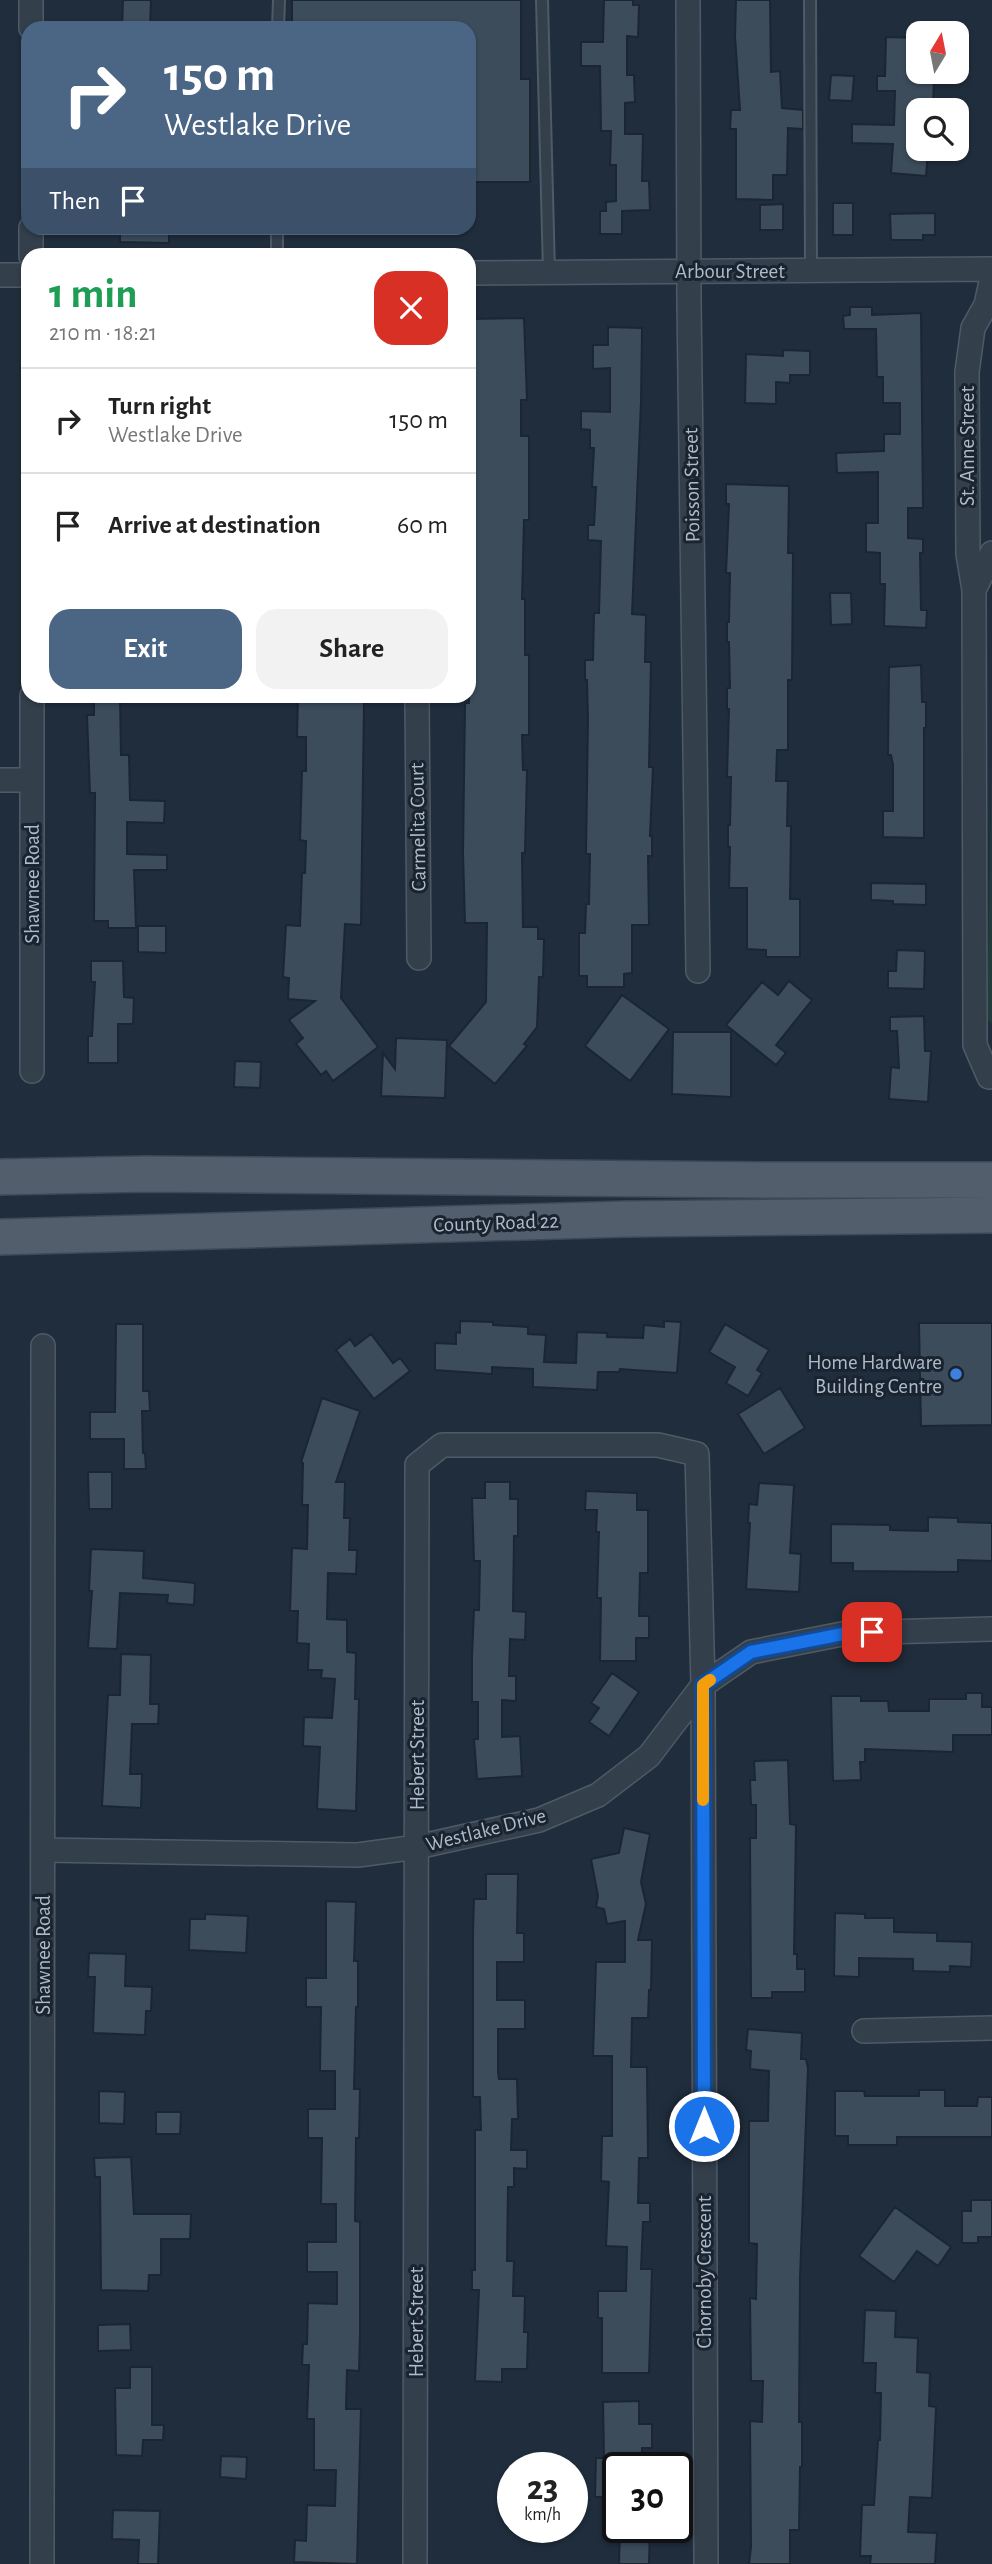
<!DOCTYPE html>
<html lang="en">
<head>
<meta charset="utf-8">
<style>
  :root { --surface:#fff; --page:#f2f2f2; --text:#222; --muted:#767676; --line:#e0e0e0; --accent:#4b6585 }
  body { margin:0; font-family:"Alegreya Sans",sans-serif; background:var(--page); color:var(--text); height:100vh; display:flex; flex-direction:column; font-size:26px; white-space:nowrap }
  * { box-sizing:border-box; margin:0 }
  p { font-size:23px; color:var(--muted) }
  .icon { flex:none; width:38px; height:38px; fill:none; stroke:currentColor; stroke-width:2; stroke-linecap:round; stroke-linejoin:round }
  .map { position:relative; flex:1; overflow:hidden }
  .side { position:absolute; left:21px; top:248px; width:455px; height:455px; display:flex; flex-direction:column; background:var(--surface); border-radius:21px; box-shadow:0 2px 5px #0004 }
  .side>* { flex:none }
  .hud { position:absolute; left:21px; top:21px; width:455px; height:214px; border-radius:21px; box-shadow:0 2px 5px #0004; background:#4b6585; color:#fff; overflow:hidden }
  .needle { width:46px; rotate:10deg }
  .buttons { position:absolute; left:906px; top:21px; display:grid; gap:14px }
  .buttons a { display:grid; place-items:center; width:63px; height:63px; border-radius:14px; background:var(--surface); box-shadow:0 2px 5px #0004; font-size:35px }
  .speed { position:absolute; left:497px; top:2452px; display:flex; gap:14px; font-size:35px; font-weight:700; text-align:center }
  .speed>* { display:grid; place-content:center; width:91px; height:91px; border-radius:50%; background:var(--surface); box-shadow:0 2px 5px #0004; line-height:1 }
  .speed small { font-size:18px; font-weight:400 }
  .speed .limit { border:4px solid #111; border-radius:10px; background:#fff; color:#111 }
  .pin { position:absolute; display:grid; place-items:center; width:60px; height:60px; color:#fff; margin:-30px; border-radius:14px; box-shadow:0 4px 10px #0006 }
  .me { position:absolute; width:77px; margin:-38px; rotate:0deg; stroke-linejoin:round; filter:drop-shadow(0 0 5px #0008) }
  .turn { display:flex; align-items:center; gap:24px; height:147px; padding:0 28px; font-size:32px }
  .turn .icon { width:91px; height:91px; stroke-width:2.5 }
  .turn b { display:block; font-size:49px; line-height:60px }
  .then { display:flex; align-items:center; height:66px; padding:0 28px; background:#0003; gap:14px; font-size:26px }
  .round { display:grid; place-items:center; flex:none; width:74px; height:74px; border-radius:21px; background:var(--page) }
  .headline { display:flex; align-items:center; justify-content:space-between; height:119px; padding:0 28px }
  h1 { font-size:42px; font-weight:700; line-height:52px; color:#1e9e55 }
  .primary-button { display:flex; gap:14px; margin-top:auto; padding:14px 28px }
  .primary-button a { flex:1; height:80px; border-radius:21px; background:var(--accent); color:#fff; font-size:28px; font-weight:700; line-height:80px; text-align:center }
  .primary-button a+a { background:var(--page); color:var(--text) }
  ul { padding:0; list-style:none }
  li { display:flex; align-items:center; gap:21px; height:105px; padding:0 28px; border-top:2px solid var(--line) }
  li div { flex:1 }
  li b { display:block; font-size:26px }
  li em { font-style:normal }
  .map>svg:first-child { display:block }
</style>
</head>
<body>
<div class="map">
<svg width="992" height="2564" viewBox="0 0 992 2564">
  <rect width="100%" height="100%" fill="#202d3c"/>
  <path fill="#223b3d" d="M992,753V1024L987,1019Z"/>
  <path fill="#3c4c5b" stroke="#1b2632" stroke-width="2" d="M123,0H151L150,28H122Z
    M292,0H521V79H530V182H469V28H292Z
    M604,0H633V5H639L638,37L627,36V75H634L635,102L625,103V134H643L642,181H649L650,210L622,211V234H600V211H606V202L616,201V165H610L611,131H601L600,66H581V42H603Z
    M736,0H770L771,72L780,71L782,108L803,110V129L788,128L787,175H773V200L736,199V129H730L731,110H740L735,36Z
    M886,37L919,38V77H934L933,110H919V150L928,151L926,176L891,173L893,144L852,143V124L894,125L895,91H877V76H885Z
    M831,75L854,76L852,101L829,100Z
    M833,203H853V235H833Z
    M783,204V230H760V205Z
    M935,213V235H923V240H891L890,214Z
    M120,228H169V243L120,242Z
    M850,307H872V315L921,313L923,508H908V538L923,539V553H920L921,610H927L926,628L884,626L885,584H880V553L866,552V523H878V472L837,473L836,453L884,451V434H900V403H883V377H877L876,329H844L843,316L850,315Z
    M524,318L527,400H521V436H529V520H524L522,599H525V655H529V735H522L523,770H527L525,853H522L523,927H538V939H544L543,977H539L537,1027L524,1044L527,1046L495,1084L449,1046L486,1002L487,923H465L463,853L465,703H469V319Z
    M608,327L642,328L641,402L632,614L646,615L645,662H651L649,767H653L650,836H652V856H648L649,925H632V973L624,974V987H587V976H579V933H585L586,904H589L590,854H586L588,718L587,680H585V660H593L594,613H599L601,541L588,540V525H594L596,487H592L594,448H590V430L581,429V411L610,412V368L593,369V345H608Z
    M783,350L810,351V375H790V383L776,382V404L745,403L746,354L783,356Z
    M726,484L789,486L788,553H793L792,680H788V750H777L776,781H788L787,826H791L790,899H800V957H766V950L747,949V888H729L730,847H728V825H730L731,777H727L729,709H727V688H730L729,642H727V622H729L730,573H726L729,504H726Z
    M830,593H851L852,624L831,625Z
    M921,665L922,702H926V728H924V838L883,837V811H893V765L891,755H888L889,667Z
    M94,696H120L121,755H129L130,800L165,801L164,823L127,822V854L167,855V870H134L136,928H108V921H94L95,793H90L87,715H94Z
    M298,696H348V701L364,702L361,925L345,924L341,998L378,1047L333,1081L326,1071L321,1075L296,1044L303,1038L289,1020L315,1001L288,999L289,978L283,977L286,925L300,926L302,873H305L306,841L300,840L302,771H306V737H297Z
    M871,883L926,884V905L893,904V901L871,900Z
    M138,926H166V953L138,952Z
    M897,950L925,951L924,989L888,988V971H896Z
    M91,961H123L124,997L134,998L133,1024H118V1063H88V1036H92L95,982H91Z
    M789,981L812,1000L776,1045L786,1053L776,1065L726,1025L762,982L778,995Z
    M622,995L669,1029L630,1081L585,1046Z
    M924,1016L925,1051H931L928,1102L889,1099L891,1067L899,1068L897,1031H890V1017Z
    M673,1032H731V1097L672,1094Z
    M396,1038L447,1040L445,1098L381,1096L383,1053L395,1069Z
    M235,1061L261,1062L260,1088L234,1087Z
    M460,1321L493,1322V1325L528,1327V1334L546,1335L544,1362L576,1363L577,1332L607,1333V1337L643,1338L644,1325L664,1327V1321L681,1322L677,1373L620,1369L619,1372H598L597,1390L533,1387V1369L492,1367V1374L435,1370V1343L456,1344V1332L460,1333Z
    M919,1323H992V1425L921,1426Z
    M116,1324H143V1391H149L150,1411H142L143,1453H145L146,1469H124V1439H90V1412H115Z
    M725,1324L769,1350L757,1370L762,1373L748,1396L726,1383L735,1367L709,1352Z
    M371,1334L393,1363L400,1358L410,1371L374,1399L336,1350L350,1339L355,1346Z
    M780,1388L805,1428L764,1454L738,1414Z
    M322,1398L360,1411L336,1482H345L344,1518H350L349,1550H357L356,1574L328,1573L327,1619L347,1620V1652L356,1653L355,1699H359L356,1811L317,1809L320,1747L303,1746L304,1717L332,1718L335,1679L321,1678L322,1670H308L309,1644L297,1643L298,1611H290L292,1548L307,1549L308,1505H302L303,1463L301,1462Z
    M88,1472H112V1509H89Z
    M485,1482H510V1499H518V1536H514L513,1611L526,1612L525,1640L510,1639L509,1676H516V1701L502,1700V1737L520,1736L522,1776L477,1779L474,1739H478V1702H472V1657L474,1610H479L480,1561H474L472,1498H485Z
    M759,1483L794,1485L790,1553L801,1554L799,1592L746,1589L750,1523H748L749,1504L757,1505Z
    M586,1491L637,1493V1510H648V1573H640L639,1616H649V1638H636V1661H600L601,1598H597L599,1532H596L597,1510H585Z
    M928,1517L958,1518V1522L992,1523V1561L958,1560V1572L853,1571V1563H831V1524L890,1525V1530L928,1531Z
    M91,1549L144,1551L143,1578L195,1583L194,1605L167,1603L168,1595L120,1593L117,1649L88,1648L92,1591H89Z
    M121,1654L151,1655L150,1704H159L158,1724H132L130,1774H142L141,1808L102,1806L108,1695H120Z
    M612,1673L639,1692L609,1736L589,1722L599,1708L591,1703Z
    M966,1693H982V1707H992V1735H953V1752L865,1749V1762H860L861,1780L833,1781L831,1696H861V1701H888L889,1711H929V1699H966Z
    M788,1760L790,1824L796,1825L794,1954H797V1969H805V1992H772V1998H751L750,1838H756V1805H751L750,1780H755L754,1761Z
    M624,1828L650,1834L641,1882L646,1904L638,1940H652L651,1990H649L648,2018H632L631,2067H647L648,2158H639L638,2203H650V2222H643L641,2269H652L649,2373H602V2318H598V2291H626L627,2247L606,2246L609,2182L601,2181L602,2136H612V2056H593L596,1962H625V1921L607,1924L604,1909L596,1907L598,1896L591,1859L619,1853Z
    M486,1874H518L517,1933H524V1962H497V2000H525V2029H498V2072L499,2079H517L518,2119H512L511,2150H527V2169L514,2168V2187H508L507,2261H514L513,2296H525L524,2332H528L527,2369H502V2382L475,2381L479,2290H472V2270H475V2130H481L480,2097H473V1933L474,1899H486Z
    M326,1901L356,1902L354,1961H358V2007H356L354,2089H360L359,2138H356L355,2221L360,2222V2333L359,2371L347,2370L346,2409H361L357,2564L294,2562L295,2540L306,2541L307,2505L335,2506L336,2470H314V2419H307L309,2365H302L303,2344H307L308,2303L337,2304V2272H307V2242H336V2204H321L322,2138H308V2109H335V2071H320L321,2007H306V1978H326Z
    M835,1913L865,1914V1918H894V1932L937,1933V1941L972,1942L971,1967L950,1966V1972L913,1971V1959L859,1958V1977L834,1976Z
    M205,1914L248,1916L246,1953L189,1950L190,1919H205Z
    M89,1953L126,1954L125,1986L152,1987L151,2011H146L145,2035L93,2033L95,1977H88Z
    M748,2029L802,2033L801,2059H806L808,2068L800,2277L799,2422H802V2467H800L799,2530H790V2564H749L751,2547L750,2421L762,2422L763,2381H751L750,2298L756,2299L757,2244L749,2243V2121H768L769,2071L750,2069L751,2051L746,2050Z
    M919,2090H945V2106H977L978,2097H992V2137H897V2145H848V2136H835V2091H864L865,2096H919Z
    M99,2091L125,2092L124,2124L99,2123Z
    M156,2112H181L180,2134H156Z
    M131,2157L134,2214H191L190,2239H161V2275H149L148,2291L101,2290L100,2177H95L94,2158Z
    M971,2200H992V2237H978V2243H962V2211H971Z
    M895,2207L951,2247L938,2266L917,2251L894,2282L859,2256Z
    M865,2310L896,2311L895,2337L918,2338L917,2372L930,2373L929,2406L936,2407L932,2498L910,2497L908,2532L937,2533L935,2564H870L871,2556H860L862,2505H874L878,2440H880L881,2393H875L876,2363H863Z
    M130,2324L131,2350L98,2351V2325Z
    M130,2367H152V2425H164L163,2440H143L142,2456L116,2455L115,2388H130Z
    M639,2401V2424H652V2448H642V2468H618V2497H595L596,2458H604L603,2402Z
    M221,2456L247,2457L246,2479L220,2477Z
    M113,2510L160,2511L158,2564H138L139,2540L112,2539Z
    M620,2527H650L649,2564H619Z"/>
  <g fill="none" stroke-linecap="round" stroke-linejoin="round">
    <defs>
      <path id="lane" d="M542,0L549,272
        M810,0L811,270
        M278,28L279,0
        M277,256V228"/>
      <path id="street" d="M31,0V28
        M688,0L689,303L698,971
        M31,228V256
        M469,273L992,269
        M0,275H28
        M974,590L992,553
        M32,696V1071
        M417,696L419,958
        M0,780H32
        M989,1077L975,1045L974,590L968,554L967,372L973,328L986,305L992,277
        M43,1850L358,1855L417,1847L539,1820L598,1795L649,1756L703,1685L751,1652L847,1633L992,1629
        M864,2031L992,2028
        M42,2564L43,1346
        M415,2564L417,1465L442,1445H658L697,1454L703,1685L706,2564"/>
      <path id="primary" d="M0,1177L145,1174L765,1180H992
        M0,1237L627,1219L992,1215"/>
    </defs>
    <use href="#lane" stroke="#4f5a66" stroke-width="14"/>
    <use href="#street" stroke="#4f5a66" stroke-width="26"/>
    <use href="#primary" stroke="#3d4855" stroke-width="38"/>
    <use href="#lane" stroke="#343f4c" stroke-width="10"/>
    <use href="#street" stroke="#343f4c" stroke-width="23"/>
    <use href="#primary" stroke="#525e6c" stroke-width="35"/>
  </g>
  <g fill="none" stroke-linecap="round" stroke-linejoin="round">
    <defs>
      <path id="route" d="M704,2126L703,1685L751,1652L848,1633L872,1632"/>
    </defs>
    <use href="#route" stroke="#114b97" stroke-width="18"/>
    <use href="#route" stroke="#1a73e8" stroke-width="12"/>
    <path stroke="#f59e0b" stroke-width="12" d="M703,1800V1685L710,1680"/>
  </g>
  <circle fill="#3f7fe0" stroke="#192430" stroke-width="2.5" cx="956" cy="1374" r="7"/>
  <g text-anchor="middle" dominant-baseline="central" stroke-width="6" stroke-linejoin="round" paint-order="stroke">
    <g font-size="21" fill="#afbac8" stroke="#192430">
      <text x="730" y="271">Arbour Street</text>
      <text transform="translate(967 446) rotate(-90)">St. Anne Street</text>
      <text transform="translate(692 485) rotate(-91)">Poisson Street</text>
      <text transform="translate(418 827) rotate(-91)">Carmelita Court</text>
      <text transform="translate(32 884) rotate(-90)">Shawnee Road</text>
      <text transform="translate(496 1223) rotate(-2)">County Road 22</text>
      <text transform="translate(417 1755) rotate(-90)">Hebert Street</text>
      <text transform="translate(486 1830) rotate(-14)">Westlake Drive</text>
      <text transform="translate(43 1955) rotate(-90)">Shawnee Road</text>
      <text transform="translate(704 2272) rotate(-90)">Chornoby Crescent</text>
      <text transform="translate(416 2322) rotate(-90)">Hebert Street</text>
    </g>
    <g font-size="21" fill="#afbac8" stroke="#192430" text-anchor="end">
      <text x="942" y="1362">Home Hardware<tspan x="942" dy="24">Building Centre</tspan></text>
    </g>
  </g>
</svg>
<div class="buttons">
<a><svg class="needle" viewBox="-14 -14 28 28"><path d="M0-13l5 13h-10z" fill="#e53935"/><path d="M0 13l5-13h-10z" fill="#767676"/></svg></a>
<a><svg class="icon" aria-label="search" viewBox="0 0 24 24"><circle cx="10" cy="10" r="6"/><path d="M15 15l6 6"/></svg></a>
</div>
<div class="speed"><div>23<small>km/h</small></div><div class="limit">30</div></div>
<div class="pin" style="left:872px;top:1632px;background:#d93025"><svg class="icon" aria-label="arrive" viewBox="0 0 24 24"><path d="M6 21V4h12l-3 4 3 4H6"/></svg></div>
<svg class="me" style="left:704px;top:2126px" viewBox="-20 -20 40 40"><circle r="17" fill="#1a73e8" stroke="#fff" stroke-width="3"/><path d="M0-11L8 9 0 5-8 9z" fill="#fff"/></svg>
<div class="hud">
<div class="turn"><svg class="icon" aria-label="right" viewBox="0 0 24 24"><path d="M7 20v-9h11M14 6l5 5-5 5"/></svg><div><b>150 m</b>Westlake Drive</div></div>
<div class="then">Then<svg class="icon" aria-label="arrive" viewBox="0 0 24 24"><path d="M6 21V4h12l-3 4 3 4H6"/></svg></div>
</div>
<section class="side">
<div class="headline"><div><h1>1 min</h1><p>210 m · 18:21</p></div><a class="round" style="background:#d93025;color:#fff"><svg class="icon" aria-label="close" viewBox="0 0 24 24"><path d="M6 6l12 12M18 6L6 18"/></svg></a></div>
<ul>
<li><svg class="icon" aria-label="right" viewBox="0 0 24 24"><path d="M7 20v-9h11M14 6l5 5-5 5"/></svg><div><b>Turn right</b><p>Westlake Drive</p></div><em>150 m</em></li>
<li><svg class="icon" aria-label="arrive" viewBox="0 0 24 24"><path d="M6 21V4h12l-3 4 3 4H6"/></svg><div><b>Arrive at destination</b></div><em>60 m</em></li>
</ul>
<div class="primary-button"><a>Exit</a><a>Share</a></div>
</section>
</div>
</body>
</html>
